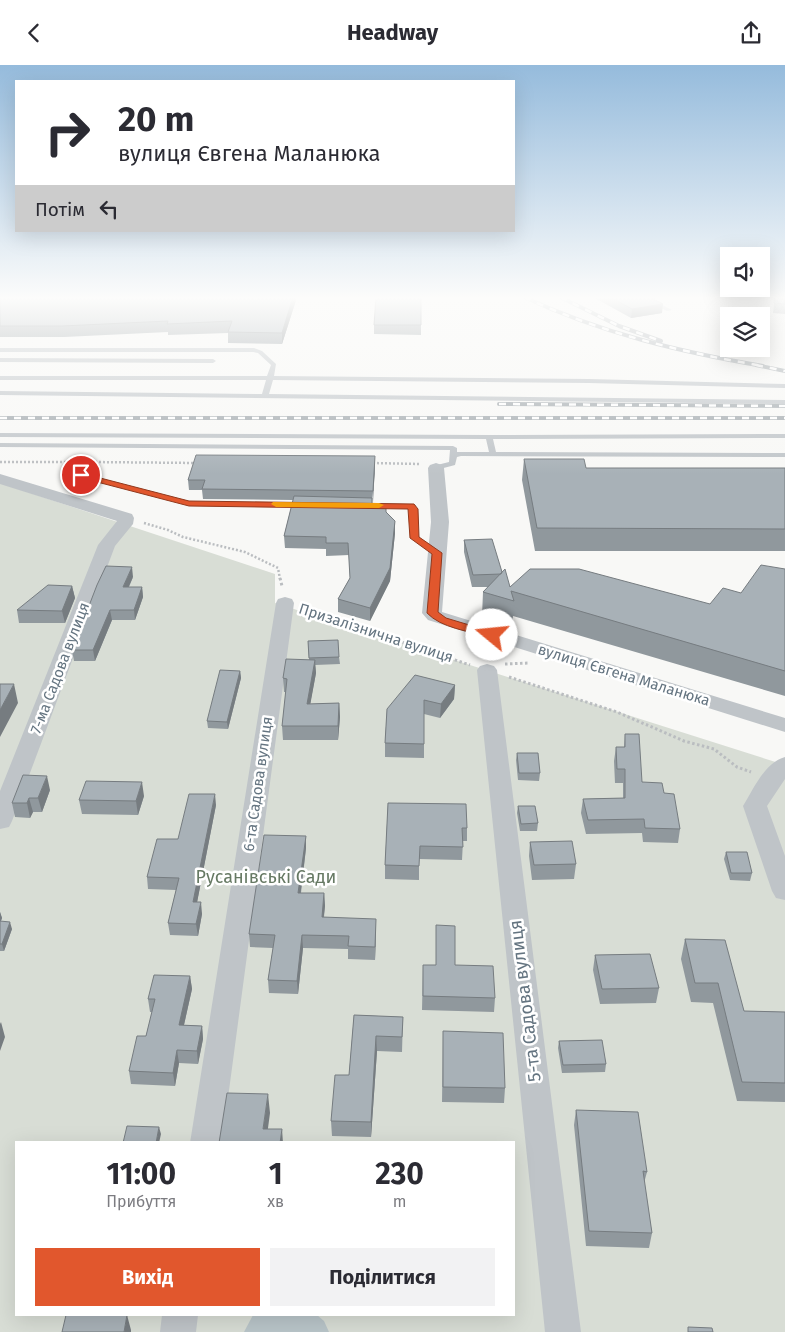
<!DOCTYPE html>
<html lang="uk">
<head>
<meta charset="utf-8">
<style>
  :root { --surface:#fff; --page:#f2f2f3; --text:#2b2b33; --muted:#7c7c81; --accent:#e1572d }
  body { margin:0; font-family:"Fira Sans",sans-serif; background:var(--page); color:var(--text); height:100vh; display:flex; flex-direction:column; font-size:19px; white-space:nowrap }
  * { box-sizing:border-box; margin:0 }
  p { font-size:16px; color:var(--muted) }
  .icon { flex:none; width:28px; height:28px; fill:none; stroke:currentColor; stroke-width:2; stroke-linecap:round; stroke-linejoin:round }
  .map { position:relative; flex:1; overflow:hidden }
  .drawer { position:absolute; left:15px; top:1076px; width:500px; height:175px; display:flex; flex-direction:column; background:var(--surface); border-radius:0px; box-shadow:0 5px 20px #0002 }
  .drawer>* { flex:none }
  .banner { position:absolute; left:15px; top:15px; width:500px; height:152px; border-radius:0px; box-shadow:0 5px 20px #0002; background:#fff; color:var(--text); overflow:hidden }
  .buttons { position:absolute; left:720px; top:182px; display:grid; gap:10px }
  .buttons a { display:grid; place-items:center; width:50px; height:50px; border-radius:0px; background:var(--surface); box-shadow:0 5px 20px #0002; font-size:25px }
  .pin { position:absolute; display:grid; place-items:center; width:42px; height:42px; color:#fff; margin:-21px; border:2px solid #fff; border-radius:50%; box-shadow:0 1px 5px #0007 }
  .me { position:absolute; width:55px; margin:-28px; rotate:287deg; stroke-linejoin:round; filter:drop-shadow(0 0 4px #0008) }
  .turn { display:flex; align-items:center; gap:18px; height:105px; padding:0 20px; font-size:22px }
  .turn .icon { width:65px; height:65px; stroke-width:2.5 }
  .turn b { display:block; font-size:35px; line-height:42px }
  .then { display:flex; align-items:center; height:48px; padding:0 20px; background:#0003; gap:10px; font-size:19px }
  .eta { display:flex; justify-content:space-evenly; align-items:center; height:85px; text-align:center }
  .eta b { font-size:30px; font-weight:700; line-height:35px }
  .button { display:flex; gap:10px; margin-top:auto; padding:10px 20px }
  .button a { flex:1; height:58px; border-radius:0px; background:var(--accent); color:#fff; font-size:20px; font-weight:700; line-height:58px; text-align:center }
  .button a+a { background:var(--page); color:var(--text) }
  header { display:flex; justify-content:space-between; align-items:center; height:65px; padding:0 20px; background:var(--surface); font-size:22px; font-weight:700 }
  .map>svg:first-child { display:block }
</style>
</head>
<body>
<header><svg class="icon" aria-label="back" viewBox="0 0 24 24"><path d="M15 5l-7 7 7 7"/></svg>Headway<svg class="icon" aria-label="share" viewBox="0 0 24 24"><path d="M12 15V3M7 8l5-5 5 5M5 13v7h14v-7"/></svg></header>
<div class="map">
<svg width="785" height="1267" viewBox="0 0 785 1267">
  <rect width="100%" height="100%" fill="#f8f8f6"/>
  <path fill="#d8ddd5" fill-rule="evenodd" d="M0,418L275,509V538L785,700V1267H0ZM16,1078H514V1250H16Z"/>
  <path fill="#b9c5c9" d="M253,1250H317L324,1256L329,1267H244Z"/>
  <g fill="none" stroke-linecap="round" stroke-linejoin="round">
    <path stroke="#babdc0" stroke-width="2.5" stroke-dasharray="2 2" stroke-linecap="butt" d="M0,397H74
      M91,397L197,398
      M373,398L419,399
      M144,458L168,465L183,472L245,487L278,503L280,514"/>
    <path stroke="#babdc0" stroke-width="3" stroke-dasharray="2.5 2.5" stroke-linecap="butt" d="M280,513L282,521
      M303,544L470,600
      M505,599L529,598
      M509,612L617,647L684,676L714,684L737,702L751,707"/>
    <path fill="#bfc4c8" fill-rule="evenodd" d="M639,232H646L672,245L667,246Z
      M0,283H254L262,286L276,299L274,311L589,314L785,319V323L589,318L273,315L269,329L785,335V339L0,330V326L262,329L266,315H0V311H267L271,300L258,288L253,287H0Z
      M0,293L213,294L216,296L213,298L0,297Z
      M0,368L489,370L785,369V373L493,374L496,387L785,388V392L461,391L457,392L455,400L436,405L432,403L433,401L449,397L450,385L0,382V378L453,381L457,383V387H489L486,374L0,372Z
      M78,408H81L189,436L305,438L309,440L305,442L189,440L78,412Z
      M369,438L407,439L416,440L419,472L440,486V490H434L411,473L409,444L372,442L368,440Z"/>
    <path fill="#bfc4c8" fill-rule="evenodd" d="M436,398L442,400L444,403L449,457L442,547L785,653V667L428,555L422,548L431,457L428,403L430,400Z
      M0,409L132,449L134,453L133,459L115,481L12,756L9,762L0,764V726L98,480L117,456L0,419Z
      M285,532L292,534L294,538L222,1078H190L276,538L278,534Z
      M487,599L494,601L497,605L581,1267H545L477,605L480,601Z
      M785,692V714L767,741L785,791V835L776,833L772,826L743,741C753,725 765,697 785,692Z
      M162,1250H198L196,1267H160Z"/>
    <defs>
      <path id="rail" d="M524,232C601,268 680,287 763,301
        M560,232L619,261L661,276
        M756,300L785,306
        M499,339L785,341
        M0,353H785"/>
    </defs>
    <use href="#rail" stroke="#a1a8ad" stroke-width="4"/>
    <use href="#rail" stroke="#fff" stroke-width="2.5" stroke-dasharray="7" stroke-linecap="butt"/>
  </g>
  <path fill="#90989d" d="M0,232H297L282,279L228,278V268L168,270V267L64,272H0Z
    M421,232V270L374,269V260Z
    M593,232H654L662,248L631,253Z
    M775,232H785V249L773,248Z
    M375,391V401L372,440L386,447L395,468L390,516L370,556L338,547V534L350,513L349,490L326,491V484L285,483L284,471L293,435L203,434L202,425H189L188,415Z
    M524,394L586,403H785V486H535L522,415Z
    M464,475L502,507L510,522L710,539L741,528L785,504V631L513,551L512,559L482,551L483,527L488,522H472L464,487Z
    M133,512L129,522H142L143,532L135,555H112L95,596H74L72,585Z
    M72,521L75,533L65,558H19L17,545Z
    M308,576L339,592L340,599L315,600L316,608L310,639L339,638L340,652L338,675H283L282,661L286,627H284L283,613L309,595Z
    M240,606L241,613L228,664L208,663L207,656Z
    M455,620L454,634L440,653L424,649V693L385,692V678L387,644Z
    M625,669L642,717L664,728L680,764L678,778L643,777L642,768L586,769L581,748L583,734L623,733V718H615L614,696L616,682H624Z
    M517,688L540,708L539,716L518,715L516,695Z
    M50,725L42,747H33L30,753L15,752L12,738Z
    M144,731L138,750L82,749L79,735Z
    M388,738L467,763V776H463L462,795L419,794V815L385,814V800Z
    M216,740L197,837L202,849L198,871L170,870L168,858L176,825L148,824L147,812L178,774Z
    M518,741L538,758L537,766H520L517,748Z
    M306,771V783L301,828H324L325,841L324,852L376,867L375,895L348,894V884L303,883L298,929L269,928L268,915L273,883L250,882L249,869Z
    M530,777L576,799L574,814L532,815L529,791Z
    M726,787L752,808L750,816L730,815L724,794Z
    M0,847L2,853L1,856L12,864L4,886H0Z
    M436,860L455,900L495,933L494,947L422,945L423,900H436Z
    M685,874L744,946L785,947V1037L737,1036L713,938L691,937L681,894Z
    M595,890L659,923L656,938L600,939L593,905Z
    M190,911L192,924L184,960L202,961L203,974L198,999L179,998L175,1021L131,1019L129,1006L146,971L152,947H150L148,934Z
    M354,950L403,952L402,987L377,986L371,1072L332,1071L331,1056L349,1010Z
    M443,966L505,1023L504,1038L442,1037Z
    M559,976L606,999L605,1007L562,1008L558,983Z
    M576,1045L647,1107L644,1118L652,1168L649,1183L586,1181L574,1060Z"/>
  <path fill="#767c80" d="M293,232H297L282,279V268Z
    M651,233H655L654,241L663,239L662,248L631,253L632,244Z
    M375,391V401L373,437V426Z
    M395,456V468L390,516L370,556V543Z
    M132,502L133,512L124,532L123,522Z
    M72,521L75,533L65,558L62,546Z
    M142,522L143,532L135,555L134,545Z
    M110,545L112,555L95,596L93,585Z
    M315,595L316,608L308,652L307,639Z
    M240,606L241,613L228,664L227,657Z
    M14,619L18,638L0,672V645Z
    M455,620L454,634L440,653L441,639Z
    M339,638L340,652L338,675V661Z
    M47,711L50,725L42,747L38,733Z
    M142,717L144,731L138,750L136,736Z
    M215,729L216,740L195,848L193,837Z
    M29,733L33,747L30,753L27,738Z
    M306,771V783L299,841L298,828Z
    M324,828L325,841L322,865V852Z
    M201,837L202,849L198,871L196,859Z
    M0,847L2,853L0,858Z
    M376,854V867L375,895V882Z
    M10,857L12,864L4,886L2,879Z
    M302,870L303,883L298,929L297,916Z
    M190,911L192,924L181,973L179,960Z
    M1,957L5,972L0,986V959Z
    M202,961L203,974L198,999L197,986Z
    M376,971L377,986L371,1072V1057Z
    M177,985L179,998L175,1021L173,1008Z
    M268,1029L270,1048L266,1078L263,1064Z
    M159,1062L161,1069L159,1078H156Z
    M282,1064L283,1078H280Z
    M127,1250L131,1265V1267H124Z"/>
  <path fill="#a8b1b7" stroke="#767c80" d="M0,232H293L282,268L228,267L232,256L167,259L168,256L62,261H0Z
    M376,232H421V260H374Z
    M610,232H654L655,233H651L663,239L632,244Z
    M775,232H785V239L774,238Z
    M196,390L375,391L373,426L202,424L205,415H188Z
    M524,394H584L586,403H785V464L537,463Z
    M294,431L372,433V440H386V447L395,456L390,503L370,543L338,534L350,513L348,478H326V472L284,471Z
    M492,474L502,507L501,509L473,510L464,475Z
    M761,500L785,504V606L511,526L514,536L483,527L505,504L510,522L530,504H579L710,539L723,523L741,528Z
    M106,501L132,502L123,522H142L134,545H110L93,585H72L97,520Z
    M48,520L72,521L62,546L17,545Z
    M338,575L339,592L309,593L308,576Z
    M286,594L315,595L307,639L339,638L338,661H282L287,614L283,613Z
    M220,605L240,606L227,657L207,656Z
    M415,610L455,620L441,639L424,635V679L385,678L387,644Z
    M0,619H14L0,645Z
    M625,669H639L642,717L662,718L664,728L674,729L680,764L645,763L644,754L588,755L583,734L625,733V704H617L616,682H625Z
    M517,688H538L540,708H519Z
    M23,710L47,711L38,733H29L27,738H12Z
    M86,716L142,717L136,736L79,735Z
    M189,729H215L193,837H201L196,859L168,858L179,813L147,812L157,774H178Z
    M388,738L466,739L467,763H462L463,782L420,781L419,801L385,800Z
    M518,741H535L538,758L521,759Z
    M264,770L306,771L298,828H324L322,852L376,854L375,882L348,881L349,871L302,870L297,916L268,915L275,870L249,869Z
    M572,776L576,799L534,800L530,777Z
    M726,787H747L752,808H731Z
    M0,856L10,857L2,879H0Z
    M436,860L455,861V900L493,901L495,933L423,931V900H436Z
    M685,874L725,875L744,946L785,947V1018L742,1017L718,918H695Z
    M650,889L659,923L602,924L595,890Z
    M154,910L190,911L179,960L202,961L197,986L177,985L173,1008L129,1006L137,971H146L155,934H148Z
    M354,950L403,952L402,972L376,971L371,1057L331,1056L335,1010H349Z
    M443,966L503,968L505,1023L443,1022Z
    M602,975L606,999L563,1000L559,976Z
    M227,1028L268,1029L263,1064H282L280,1078H219Z
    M576,1045L638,1047L647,1107L643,1106L652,1168L589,1166Z
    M127,1061L159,1062L156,1078H123Z
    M66,1250H127L124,1267H62Z
    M688,1262L712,1263L713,1267H688Z"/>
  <linearGradient id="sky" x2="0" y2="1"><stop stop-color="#95bbdc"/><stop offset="0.57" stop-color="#fcfcfb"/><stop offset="1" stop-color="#fcfcfb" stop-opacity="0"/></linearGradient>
  <rect width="785" height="409" fill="url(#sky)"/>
  <path fill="#e1572d" stroke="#92391d" d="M81,408L189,436L414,439L418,444L419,472L442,488L438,547L446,553L496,568L497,570L496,572H488C469,566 441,563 427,548L432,489L410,473L408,444L189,441L78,412V409Z"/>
  <path fill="#f59e0b" d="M273,437L379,438L384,440L379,443L276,442L271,439Z"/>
  <g text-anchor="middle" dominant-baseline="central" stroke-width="5" stroke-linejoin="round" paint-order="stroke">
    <g font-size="15" fill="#647480" stroke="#fff">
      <text transform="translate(376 568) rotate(18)">Призалізнична вулиця</text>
      <text transform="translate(60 603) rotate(-69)">7-ма Садова вулиця</text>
      <text transform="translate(624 610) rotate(17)">вулиця Євгена Маланюка</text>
      <text transform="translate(258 719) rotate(-82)">6-та Садова вулиця</text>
    </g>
    <g font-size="18" fill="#667963" stroke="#fff">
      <text x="266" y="812">Русанівські Сади</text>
    </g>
    <g font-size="18" fill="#647480" stroke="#fff">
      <text transform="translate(525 936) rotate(-97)">5-та Садова вулиця</text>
    </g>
  </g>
</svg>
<div class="buttons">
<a><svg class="icon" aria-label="sound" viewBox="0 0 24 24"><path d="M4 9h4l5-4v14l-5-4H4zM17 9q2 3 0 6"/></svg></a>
<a><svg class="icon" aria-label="layers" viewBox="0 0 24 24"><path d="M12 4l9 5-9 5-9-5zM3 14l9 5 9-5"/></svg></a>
</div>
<div class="pin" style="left:81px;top:410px;background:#d93025"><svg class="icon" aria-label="arrive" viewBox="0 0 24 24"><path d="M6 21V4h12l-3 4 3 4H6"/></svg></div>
<svg class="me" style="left:492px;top:570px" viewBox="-20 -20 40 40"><circle r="19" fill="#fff"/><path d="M0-13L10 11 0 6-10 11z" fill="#e1572d"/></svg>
<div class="banner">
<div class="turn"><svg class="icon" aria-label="right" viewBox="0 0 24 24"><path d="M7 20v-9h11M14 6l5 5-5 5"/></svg><div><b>20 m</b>вулиця Євгена Маланюка</div></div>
<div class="then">Потім<svg class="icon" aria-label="left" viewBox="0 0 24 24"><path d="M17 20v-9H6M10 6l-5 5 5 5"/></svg></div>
</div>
<section class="drawer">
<div class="eta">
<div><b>11:00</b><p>Прибуття</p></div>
<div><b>1</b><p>хв</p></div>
<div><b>230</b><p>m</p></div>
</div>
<div class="button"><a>Вихід</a><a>Поділитися</a></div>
</section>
</div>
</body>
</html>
